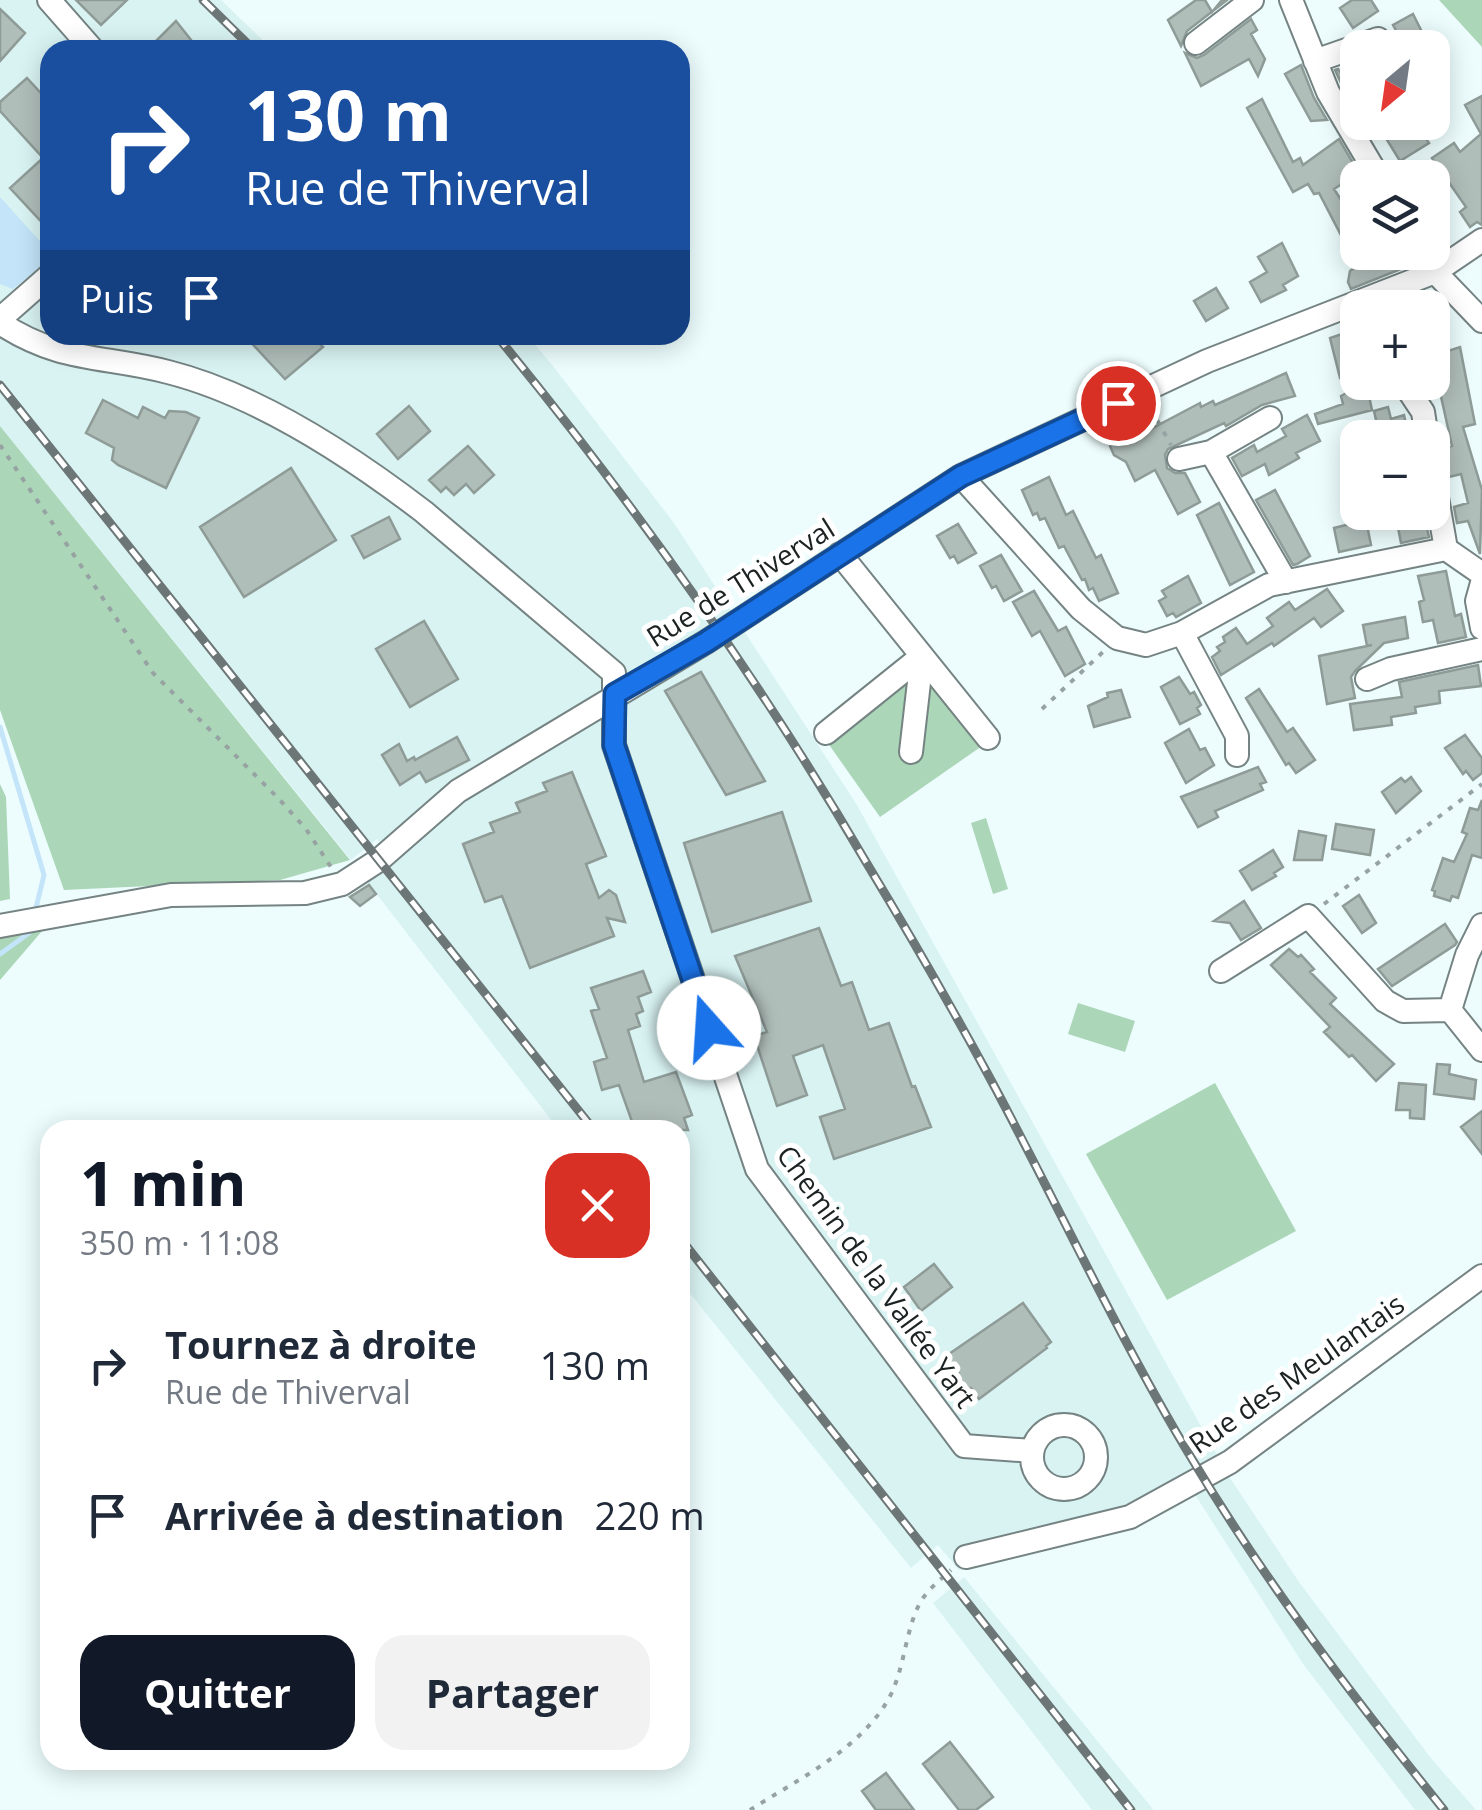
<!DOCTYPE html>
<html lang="fr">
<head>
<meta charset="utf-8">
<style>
  :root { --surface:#fff; --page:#f2f2f3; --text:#1f2937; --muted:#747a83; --accent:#111827 }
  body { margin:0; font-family:"Open Sans",sans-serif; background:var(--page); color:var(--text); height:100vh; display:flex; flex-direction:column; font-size:38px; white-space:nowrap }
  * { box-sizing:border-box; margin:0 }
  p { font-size:32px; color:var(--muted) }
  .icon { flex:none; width:55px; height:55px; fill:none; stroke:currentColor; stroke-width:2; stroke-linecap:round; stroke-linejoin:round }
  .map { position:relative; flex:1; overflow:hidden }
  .sheet { position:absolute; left:40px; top:1120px; width:650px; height:650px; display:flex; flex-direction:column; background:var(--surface); border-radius:30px; box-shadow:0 5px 25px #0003 }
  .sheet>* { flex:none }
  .top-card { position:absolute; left:40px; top:40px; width:650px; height:305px; border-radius:30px; box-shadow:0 5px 25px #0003; background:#1a4fa0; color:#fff; overflow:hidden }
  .needle { width:65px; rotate:209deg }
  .fabs { position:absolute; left:1340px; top:30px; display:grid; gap:20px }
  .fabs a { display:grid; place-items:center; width:110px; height:110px; border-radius:20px; background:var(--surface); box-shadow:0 5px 25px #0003; font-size:50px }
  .pin { position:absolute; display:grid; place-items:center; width:85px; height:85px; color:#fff; margin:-42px; border:5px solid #fff; border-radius:50%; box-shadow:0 2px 10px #0007 }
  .me { position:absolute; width:110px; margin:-55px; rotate:341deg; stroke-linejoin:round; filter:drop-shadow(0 0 8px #0008) }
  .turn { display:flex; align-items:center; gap:35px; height:210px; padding:0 40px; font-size:45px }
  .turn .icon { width:130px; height:130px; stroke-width:2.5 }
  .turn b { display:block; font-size:70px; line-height:85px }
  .then { display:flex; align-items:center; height:95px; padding:0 40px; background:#0003; gap:20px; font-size:38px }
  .round { display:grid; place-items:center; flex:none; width:105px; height:105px; border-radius:30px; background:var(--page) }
  .overview { display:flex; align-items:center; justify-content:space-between; height:170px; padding:0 40px }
  h1 { font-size:60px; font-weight:700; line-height:75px; color:var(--accent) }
  .cta { display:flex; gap:20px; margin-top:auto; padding:20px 40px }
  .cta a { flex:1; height:115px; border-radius:30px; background:var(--accent); color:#fff; font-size:40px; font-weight:700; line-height:115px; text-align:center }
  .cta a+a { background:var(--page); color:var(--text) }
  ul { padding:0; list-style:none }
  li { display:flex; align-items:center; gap:30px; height:150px; padding:0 40px }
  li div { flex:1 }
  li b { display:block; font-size:38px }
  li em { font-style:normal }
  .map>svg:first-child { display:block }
</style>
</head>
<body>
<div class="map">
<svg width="1482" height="1810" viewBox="0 0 1482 1810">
  <rect width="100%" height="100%" fill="#edfdfd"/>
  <path fill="#d9f3f3" d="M0,0H221L273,50H50V335H527L553,366L674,523L857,805L1228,1475L1299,1582L1430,1757L1476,1810H1415L1303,1664L1194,1493L1095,1538L959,1570L938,1545L911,1568L680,1281V1130H559L365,879L392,858L377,839L351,860L0,426Z
    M964,1577L1152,1808L1153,1810H1092L933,1603Z"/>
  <path fill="#abd6b8" d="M1439,0H1482V47Z
    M0,426L350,860L280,880L64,890L0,710Z
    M903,683L941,688L982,746L880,817L825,739Z
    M0,784L6,797L10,899L0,901Z
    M986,818L1008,889L993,894L971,823Z
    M28,921L43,930L0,980V926Z
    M1078,1003L1135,1021L1125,1052L1068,1034Z
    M1215,1083L1296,1231L1167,1300L1086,1154Z"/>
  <path fill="#c3e4f9" d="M0,197L47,249L49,260L13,289L0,284Z"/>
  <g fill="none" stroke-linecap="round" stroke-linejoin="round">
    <path stroke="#c3e4f9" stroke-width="5" d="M0,727L44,875L35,912
      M0,954L29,933L31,927"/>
  </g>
  <path fill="#b0beba" stroke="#8e9b97" stroke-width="2.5" d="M76,0H127L101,25Z
    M1196,0H1205L1212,12L1222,0H1227L1187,31L1181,46L1168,20Z
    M1352,0H1371L1378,11L1353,28L1340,8Z
    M0,9L25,33L0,61Z
    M1413,14L1430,48H1399L1393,37L1398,34L1393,25Z
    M1251,19L1257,30L1251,34L1265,59L1258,76L1249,59L1201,86L1185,53L1197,58L1204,55Z
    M176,21L199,50H147Z
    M1301,65L1314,98L1327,120L1311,121L1285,74Z
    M1338,69L1349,84L1358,79V112L1342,85L1335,70Z
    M27,78L50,103V231L10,188L43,158L0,111V102Z
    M1482,96V225L1477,222L1470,227L1460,212L1466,207L1432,158L1454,143L1460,152L1481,134L1465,105Z
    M1262,99L1293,162L1300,158L1303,165L1339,139L1359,173L1334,189L1358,226V252H1408L1411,265L1351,289L1348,282L1350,271L1357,266L1319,193L1314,194L1308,184L1293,192L1247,108Z
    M1376,122H1415L1429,143L1400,161Z
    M1282,243L1298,276L1283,285L1286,290L1261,302L1250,282L1267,272L1258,257Z
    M1216,288L1228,308L1206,321L1194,301Z
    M1354,330L1358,372L1340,378L1330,338Z
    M244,335H311L323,347L285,379Z
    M1460,347L1475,424L1463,427L1482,490L1480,554L1468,521L1457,523L1454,507L1468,503L1461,474L1449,477L1442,449L1452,446L1432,356Z
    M1286,373L1295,396L1262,405L1226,426L1224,423L1168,449L1165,455L1167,468L1175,473H1185L1200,502L1178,514L1155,470L1135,481L1126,462L1114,455L1110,446L1117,431L1139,420L1145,432L1200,403L1201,407L1213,401L1215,405Z
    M1366,382L1372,410L1318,424L1315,414L1343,404L1341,396Z
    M103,400L138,418L143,407L165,418L169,411L186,412L199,418L166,488L118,465L112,460L114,448L86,433Z
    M409,406L430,431L398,459L377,434Z
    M1388,407L1391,419L1404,415L1409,438H1380L1374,411Z
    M1307,415L1320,441L1296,453L1299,458L1269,475L1265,464L1242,476L1232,458L1254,445L1257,452L1286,436L1282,429Z
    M468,446L494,475L474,493L466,484L454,495L446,487L441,492L429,480Z
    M291,468L336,540L244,597L200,527Z
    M1049,477L1066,515L1073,511L1096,558L1101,555L1118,593L1099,601L1093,588L1089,590L1085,579L1082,580L1064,546L1059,548L1045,518L1040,520L1037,513L1033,515L1022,490Z
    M1275,490L1310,556L1297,564L1293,565L1256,500Z
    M1219,503L1254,572L1230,585L1197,515Z
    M1395,512H1423L1429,537L1401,543Z
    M389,517L400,539L364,558L352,536Z
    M1366,520L1371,545L1339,552L1334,528Z
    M958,524L976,553L958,563L954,556L950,558L937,536Z
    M1001,555L1022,591L1004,601L996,586L992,588L980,566Z
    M1446,571L1455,616L1461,614L1466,637L1438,643L1433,620L1423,622L1419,602L1424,600L1418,576Z
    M1188,576L1201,603L1176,617L1173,613L1167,616L1159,601L1166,597L1162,591Z
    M1327,589L1343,611L1321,627L1314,618L1274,646L1272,643L1221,675L1212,657L1220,651L1217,647L1225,642L1223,637L1236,628L1247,644L1273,626L1267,618L1289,602L1295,610Z
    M1034,591L1058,631L1066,627L1085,664L1065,676L1040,631L1032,636L1013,602Z
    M1405,617L1408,638L1384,643L1355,671L1351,677L1355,698L1327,704L1319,656L1372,645L1367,646L1363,625Z
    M424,621L458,679L410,707L376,649Z
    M1478,665L1481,686L1439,691L1440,703L1415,707L1416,713L1391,717L1392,725L1354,730L1350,704L1402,697L1399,682Z
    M701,672L765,781L726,795L665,691Z
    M1179,677L1190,694L1194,692L1201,705L1197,708L1200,714L1180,724L1161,687Z
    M1259,689L1287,732L1293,728L1315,760L1296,773L1289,763L1286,765L1246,698Z
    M1121,690L1130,717L1094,727L1088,706L1108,697L1107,693Z
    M1189,729L1200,750L1205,748L1214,765L1186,783L1165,743Z
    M1465,735L1482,758V773L1473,780L1466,771L1463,774L1445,748Z
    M457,737L469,760L426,782L420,772L400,785L382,755L399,744L407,761L414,757L415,760Z
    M1258,767L1266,782L1260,784L1263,790L1215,811L1218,817L1198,827L1181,797Z
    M572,772L606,856L586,864L599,898L609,890L616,895L625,922L607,918L614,936L530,968L502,896L485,902L463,844L494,832L490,823L520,812L516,803L547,791L543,783Z
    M1411,777L1421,791L1396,813L1382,792L1401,778L1405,782Z
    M1482,800V858L1472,855L1458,898L1452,896L1450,901L1434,896L1435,891L1432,890L1443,858L1454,862L1467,834L1462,832L1470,808L1478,810Z
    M782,812L811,901L712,932L684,843Z
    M1336,824L1374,830L1370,855L1332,849Z
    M1299,831L1326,836L1322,860H1294Z
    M1273,850L1283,867L1274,873L1276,876L1252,890L1240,871Z
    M369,885L376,894L360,906L350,897Z
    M1359,895L1376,923L1362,933L1343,906Z
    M1244,901L1261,928L1241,940L1230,923L1214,921Z
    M1445,924L1457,942L1455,945L1392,986L1378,969Z
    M819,928L841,986L852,982L869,1030L889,1023L912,1087L915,1086L931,1127L834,1159L820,1117L845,1109L823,1045L793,1056L807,1095L777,1106L754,1036L767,1032L735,956Z
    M1289,949L1298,957L1301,955L1314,969L1310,972L1336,998L1330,1004L1394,1064L1376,1081L1352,1055L1349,1057L1324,1032L1330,1027L1271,965Z
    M643,971L651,992L638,997L643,1011L636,1014L640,1026L628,1030L644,1082L676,1072L692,1115L684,1118L688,1130H653L652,1126L635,1130L619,1085L602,1090L594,1062L607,1058L591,1011L599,1009L591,988Z
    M1437,1064L1450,1065L1449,1074L1476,1080L1474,1099L1434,1094Z
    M1399,1083L1426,1085L1424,1119L1410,1118V1110H1396Z
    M1482,1111V1154L1461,1127Z
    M934,1264L952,1287L921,1311L904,1287Z
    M1023,1303L1051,1342L1046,1346L1047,1348L979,1399L971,1388H959V1373L946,1356Z
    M950,1742L993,1797L976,1810H959L923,1764Z
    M886,1773L914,1810H876L862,1791Z"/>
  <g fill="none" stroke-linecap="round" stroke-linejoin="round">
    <defs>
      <path id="minor" d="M49,0L93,50
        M1291,0L1328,92L1379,178
        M1196,43L1252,0
        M1315,61L1378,39
        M1423,252L1435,272L1482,321
        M0,319L50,275
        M0,323C61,363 103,355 168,372C259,395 351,456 424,512L614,673V745L757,1169L964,1446L1032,1451
        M1407,388L1423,412L1427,438
        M1211,452L1286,582
        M1179,459L1211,452L1270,418
        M1432,469L1446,549
        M961,476L1081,609L1117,638L1146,645L1182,633L1269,585L1446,549L1482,574
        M840,554L988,738
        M1482,583L1477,601L1482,628
        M1182,633L1237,736V755
        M1367,679L1391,669L1482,649
        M826,733L922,656
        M911,752L922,656
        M1482,925L1467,955L1450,1010L1482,1050
        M0,926L171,895L305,893L342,884L379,860L458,791L706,642L961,476L1207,361L1435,272L1482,240
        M1221,971L1308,916L1385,1001L1403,1011L1450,1010
        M1032 1457a32 32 0 1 1 64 0a32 32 0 1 1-64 0Z
        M966,1557L1130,1517L1230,1462L1482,1276"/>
    </defs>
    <use href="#minor" stroke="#758383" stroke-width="26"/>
    <path stroke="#97a3a3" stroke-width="4" stroke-dasharray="5 8" stroke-linecap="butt" d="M1151,409L1171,445
      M0,445L153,673L279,799L306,829L331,867
      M1042,709L1104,651
      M1324,904L1482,784
      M750,1810C797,1780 859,1750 888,1700C906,1668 905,1625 923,1598C931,1587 941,1579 951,1570"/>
    <use href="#minor" stroke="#fff" stroke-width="22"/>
    <defs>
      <path id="rail" d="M203,0L254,50
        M496,335C632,501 758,677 866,862C907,930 947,999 985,1069C1055,1198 1116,1333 1192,1459C1266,1583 1353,1697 1444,1810
        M0,385L594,1130
        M680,1238L1131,1810"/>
    </defs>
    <use href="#rail" stroke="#6d7676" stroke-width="9"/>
    <use href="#rail" stroke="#fff" stroke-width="5" stroke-dasharray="15" stroke-linecap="butt"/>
  </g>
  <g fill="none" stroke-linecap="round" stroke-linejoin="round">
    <defs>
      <path id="route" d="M709,1028L614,745L615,694L706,642L961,476L1118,403"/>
    </defs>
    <use href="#route" stroke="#114b97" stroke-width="25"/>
    <use href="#route" stroke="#1a73e8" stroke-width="18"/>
  </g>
  <g text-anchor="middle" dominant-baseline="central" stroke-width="10" stroke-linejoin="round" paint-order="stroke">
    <g font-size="28" fill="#1c2222" stroke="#fff">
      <text transform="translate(740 582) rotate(-32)">Rue de Thiverval</text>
      <text transform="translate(877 1276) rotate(54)">Chemin de la Vallée Yart</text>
      <text transform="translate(1296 1373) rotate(-35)">Rue des Meulantais</text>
    </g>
  </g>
</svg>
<div class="fabs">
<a><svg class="needle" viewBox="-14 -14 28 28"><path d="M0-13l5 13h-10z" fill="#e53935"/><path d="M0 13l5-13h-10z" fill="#747a83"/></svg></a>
<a><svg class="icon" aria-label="layers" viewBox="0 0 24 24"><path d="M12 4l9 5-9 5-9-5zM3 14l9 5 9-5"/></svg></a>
<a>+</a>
<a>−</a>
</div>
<div class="pin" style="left:1118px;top:403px;background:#d93025"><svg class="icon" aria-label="arrive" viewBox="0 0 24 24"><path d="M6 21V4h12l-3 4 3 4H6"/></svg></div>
<svg class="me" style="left:709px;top:1028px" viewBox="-20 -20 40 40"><circle r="19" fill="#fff"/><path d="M0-13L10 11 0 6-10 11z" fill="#1a73e8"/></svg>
<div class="top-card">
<div class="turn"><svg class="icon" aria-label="right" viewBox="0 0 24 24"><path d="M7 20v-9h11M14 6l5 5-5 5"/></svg><div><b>130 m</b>Rue de Thiverval</div></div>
<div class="then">Puis<svg class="icon" aria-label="arrive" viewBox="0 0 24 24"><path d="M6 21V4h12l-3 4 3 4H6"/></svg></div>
</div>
<section class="sheet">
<div class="overview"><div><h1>1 min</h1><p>350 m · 11:08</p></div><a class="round" style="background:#d93025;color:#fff"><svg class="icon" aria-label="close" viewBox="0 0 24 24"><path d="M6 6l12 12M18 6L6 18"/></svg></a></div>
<ul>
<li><svg class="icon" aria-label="right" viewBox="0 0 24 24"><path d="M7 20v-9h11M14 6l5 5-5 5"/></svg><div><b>Tournez à droite</b><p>Rue de Thiverval</p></div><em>130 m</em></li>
<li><svg class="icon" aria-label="arrive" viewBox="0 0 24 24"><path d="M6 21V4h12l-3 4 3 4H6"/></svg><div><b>Arrivée à destination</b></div><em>220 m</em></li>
</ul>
<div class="cta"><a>Quitter</a><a>Partager</a></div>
</section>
</div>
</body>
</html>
